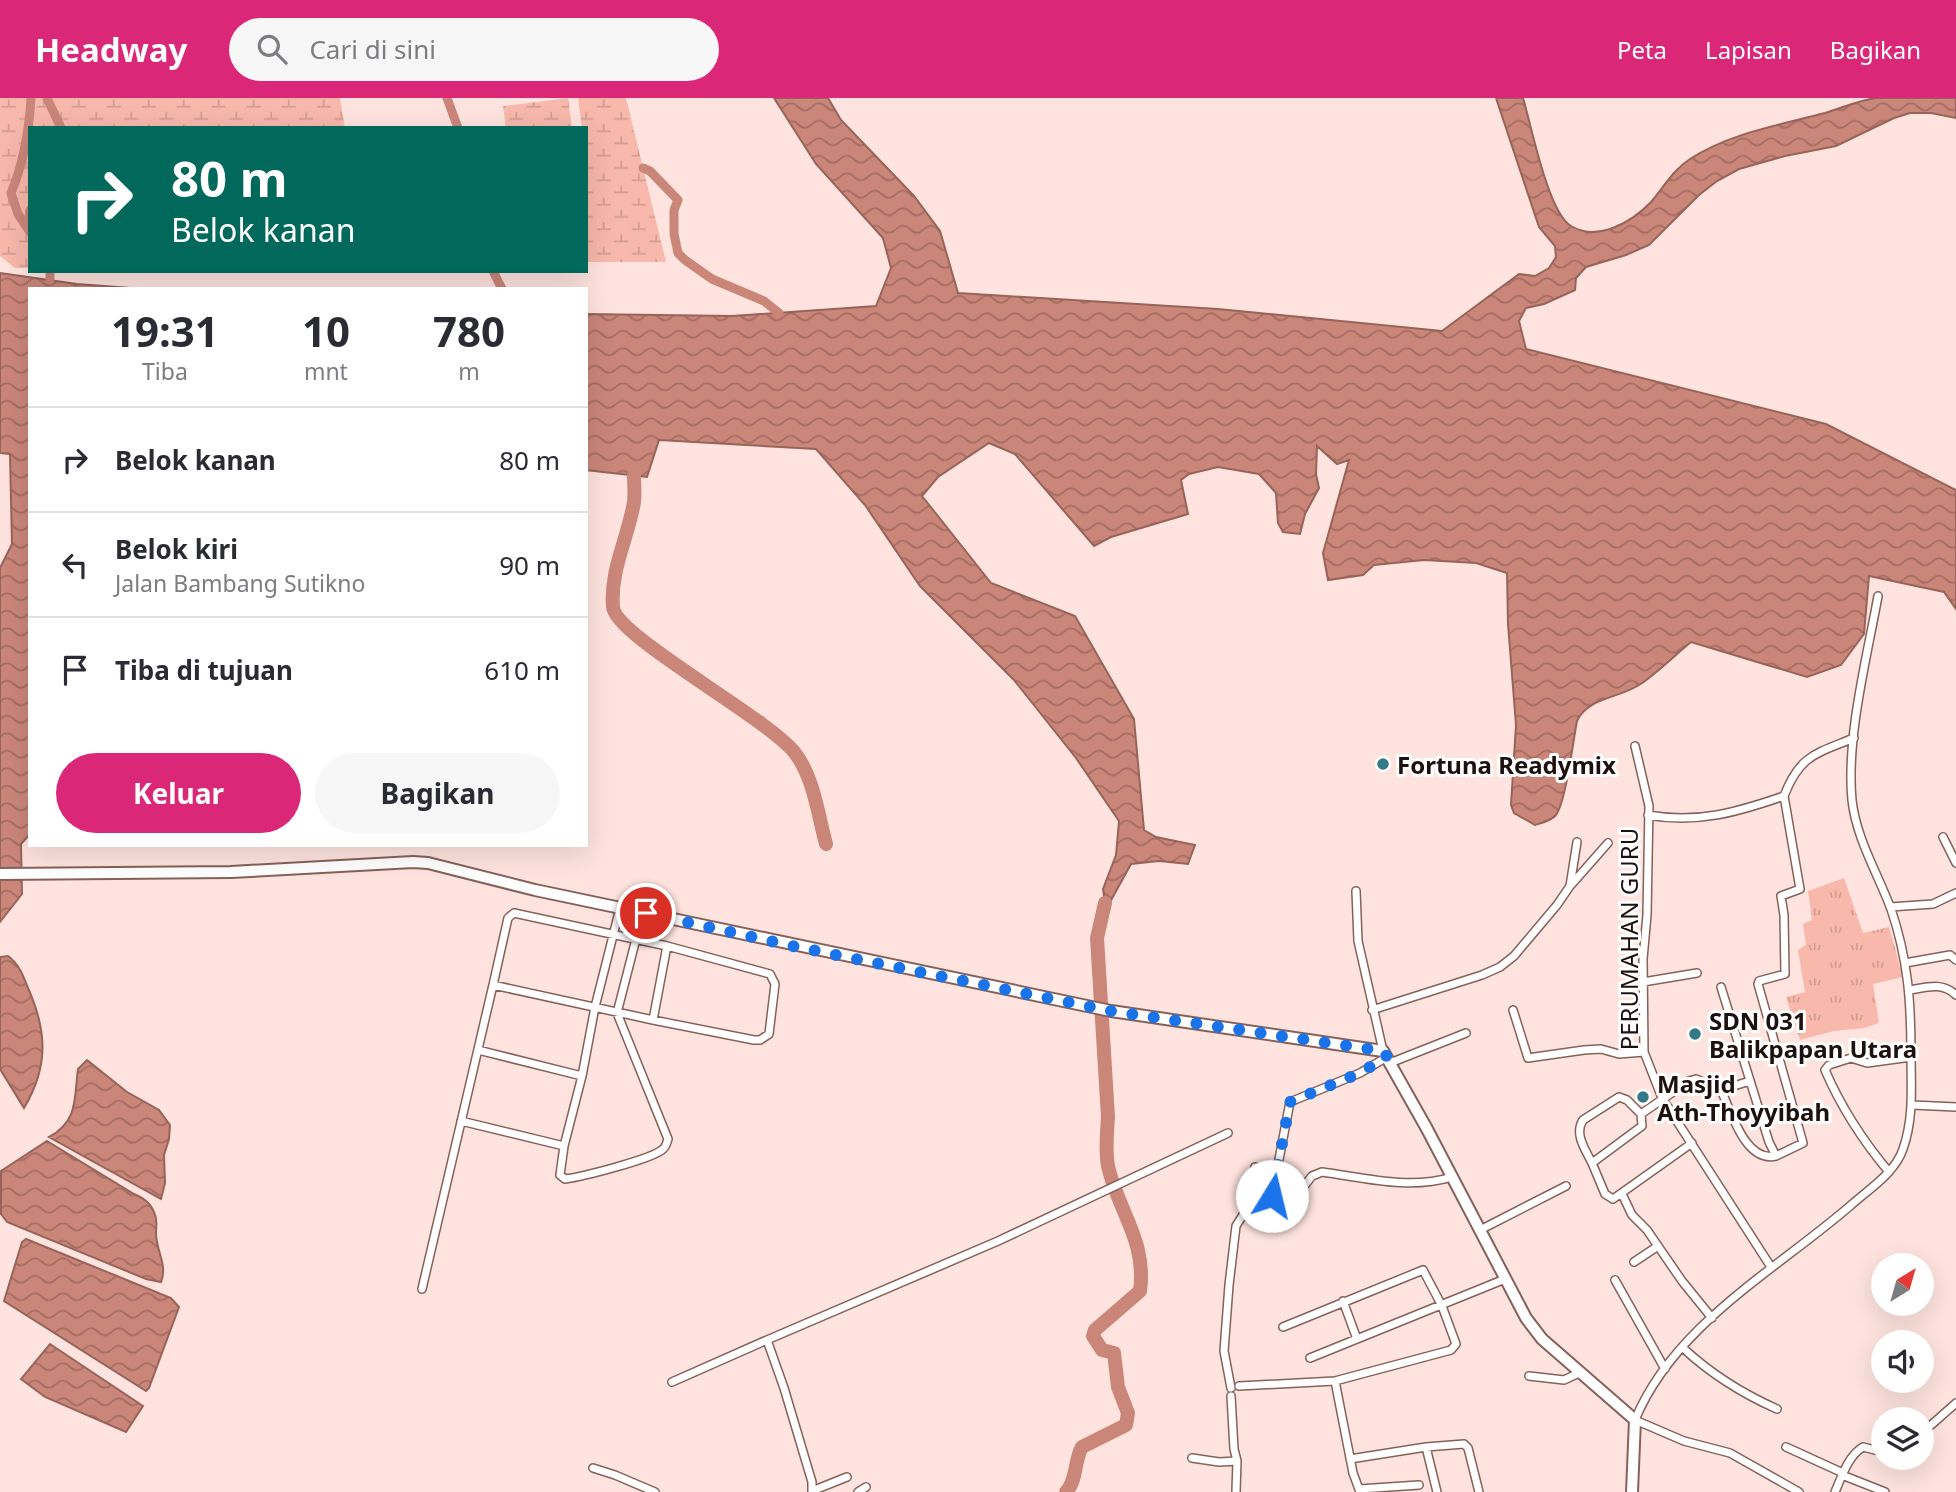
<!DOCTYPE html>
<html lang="id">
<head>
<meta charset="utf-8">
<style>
  :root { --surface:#fff; --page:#f7f7f7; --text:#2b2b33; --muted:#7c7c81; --line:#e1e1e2; --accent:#db2777 }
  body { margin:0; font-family:"Noto Sans",sans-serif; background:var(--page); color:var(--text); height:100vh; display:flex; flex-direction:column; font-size:26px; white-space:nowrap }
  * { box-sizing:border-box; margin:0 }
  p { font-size:23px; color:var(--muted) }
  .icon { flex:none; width:38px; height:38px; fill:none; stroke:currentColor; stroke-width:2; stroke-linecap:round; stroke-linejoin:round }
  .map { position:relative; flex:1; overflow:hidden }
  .panel { position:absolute; left:28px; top:189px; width:560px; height:560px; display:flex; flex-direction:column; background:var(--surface); border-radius:0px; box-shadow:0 7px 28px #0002 }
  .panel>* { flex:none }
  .top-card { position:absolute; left:28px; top:28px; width:560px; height:147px; border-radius:0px; box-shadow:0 7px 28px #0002; background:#00695c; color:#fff; overflow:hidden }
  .needle { width:46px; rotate:37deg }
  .buttons { position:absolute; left:1871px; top:1155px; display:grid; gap:14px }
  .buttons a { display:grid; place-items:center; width:63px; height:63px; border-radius:50%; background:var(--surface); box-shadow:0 7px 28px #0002; font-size:35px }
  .pin { position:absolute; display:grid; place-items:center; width:60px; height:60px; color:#fff; margin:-30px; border:4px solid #fff; border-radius:50%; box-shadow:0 2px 7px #0007 }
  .me { position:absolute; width:77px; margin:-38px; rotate:9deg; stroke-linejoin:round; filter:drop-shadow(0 0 5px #0008) }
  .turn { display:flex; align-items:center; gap:24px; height:147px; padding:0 28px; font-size:32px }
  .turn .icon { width:91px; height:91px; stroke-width:2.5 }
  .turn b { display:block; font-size:49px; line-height:60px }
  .eta { display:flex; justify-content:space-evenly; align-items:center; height:119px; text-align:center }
  .eta b { font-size:42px; font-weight:700; line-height:49px }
  .primary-button { display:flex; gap:14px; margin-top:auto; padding:14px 28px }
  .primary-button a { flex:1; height:80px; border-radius:42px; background:var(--accent); color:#fff; font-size:28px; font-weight:700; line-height:80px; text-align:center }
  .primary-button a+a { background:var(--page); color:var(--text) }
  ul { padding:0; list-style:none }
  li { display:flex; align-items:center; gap:21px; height:105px; padding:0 28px; border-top:2px solid var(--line) }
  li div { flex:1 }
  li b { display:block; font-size:26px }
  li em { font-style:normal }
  header { display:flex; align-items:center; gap:42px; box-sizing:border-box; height:98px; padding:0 35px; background:var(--accent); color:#fff }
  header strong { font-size:33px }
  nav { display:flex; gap:38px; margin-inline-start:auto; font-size:24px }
  .search { width:490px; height:63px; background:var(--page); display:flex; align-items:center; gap:18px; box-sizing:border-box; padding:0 24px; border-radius:38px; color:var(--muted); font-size:26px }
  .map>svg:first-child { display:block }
</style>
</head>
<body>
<header>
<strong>Headway</strong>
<div class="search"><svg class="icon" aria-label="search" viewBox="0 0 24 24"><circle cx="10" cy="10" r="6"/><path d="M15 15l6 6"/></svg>Cari di sini</div>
<nav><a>Peta</a><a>Lapisan</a><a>Bagikan</a></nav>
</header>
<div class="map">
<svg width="1956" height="1394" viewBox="0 0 1956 1394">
  <defs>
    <pattern id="grass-tufts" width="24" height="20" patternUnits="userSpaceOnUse" patternTransform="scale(1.75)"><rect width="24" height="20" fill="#f8b8ac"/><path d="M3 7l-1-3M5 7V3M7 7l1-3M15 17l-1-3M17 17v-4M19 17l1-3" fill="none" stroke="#d49d93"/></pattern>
    <pattern id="wetland-marsh" width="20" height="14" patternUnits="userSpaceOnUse" patternTransform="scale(1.75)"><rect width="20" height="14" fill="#f8b8ac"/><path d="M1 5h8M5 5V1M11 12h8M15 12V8" fill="none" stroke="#d49d93"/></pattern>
    <pattern id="water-waves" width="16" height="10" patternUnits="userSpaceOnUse" patternTransform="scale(1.75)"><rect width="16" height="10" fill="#cb867a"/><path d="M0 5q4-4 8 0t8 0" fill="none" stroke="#a46c62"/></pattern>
  </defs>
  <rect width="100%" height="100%" fill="#fee3de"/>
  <path fill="url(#grass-tufts)" d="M1844,780L1863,835L1889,829L1903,879L1873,886L1879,925L1864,930L1834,933L1800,942L1786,899L1805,894L1798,852L1806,847L1803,826L1812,822L1808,793Z"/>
  <path fill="url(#wetland-marsh)" d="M0,0H340L345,30H30V170H15L0,158Z
    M568,0L572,30H506L503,8Z
    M578,0H626L666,164H586V30H582Z"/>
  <path fill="url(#water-waves)" stroke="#97635a" stroke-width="2" d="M774,0H828L841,22L914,98L940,133L958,195L1218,211L1442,233L1519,176L1535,178L1549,170L1556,159L1555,148L1539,129L1496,0H1523C1531,26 1548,115 1571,128C1598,144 1632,124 1651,104C1664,89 1673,72 1690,61C1730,35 1780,27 1825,15C1841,10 1860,2 1876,0C1902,0 1930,0 1956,0V20L1931,15H1910L1894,20L1836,48L1785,58L1739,71L1717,83L1699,97L1649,147L1626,157L1586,169L1576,180L1575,192L1544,206L1526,210L1519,223L1526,251L1826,326L1956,392V511L1944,494L1869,478L1864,536L1841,567L1807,579L1691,544C1675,557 1655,577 1639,587C1619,600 1587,600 1577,623C1573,643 1566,703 1556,717C1551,723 1542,725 1535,727L1514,715L1511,707L1516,627L1508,526L1507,475L1476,465L1424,462L1374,467L1363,477L1328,482L1323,455L1349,362L1337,366L1317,348L1316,376L1319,390L1305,416L1300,436L1283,434L1278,425L1276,395L1259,376L1218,369L1189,376L1181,382L1188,416L1111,439L1094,448L1015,356L989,345L938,379L922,398L991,485L1075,518L1134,621L1144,732L1156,739L1195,747L1188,766L1159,763L1131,766L1110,804L1105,805L1103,791L1116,757L1119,723L1076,660L1014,582L920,488L865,407L816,351L659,342L647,379L586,372V216L732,218L876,208L891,170L883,140L816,66Z
    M0,175L77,186L144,191H30V736L21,746L22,796L0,824V470L12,446L10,356L0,355Z
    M8,858C19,866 23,877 28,890C47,933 49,968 24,1010L0,971V859Z
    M87,962L127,994L159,1012L170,1027L169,1041L164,1057L165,1085L161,1101L49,1039C79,1023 74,999 78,971Z
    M47,1043L134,1096C143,1100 150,1104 154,1114C158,1122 156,1127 156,1135C156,1153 168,1167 161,1184L146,1181L7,1124L1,1116V1073Z
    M26,1141L171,1200L179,1209L149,1290L146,1293L4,1203L22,1144Z
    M50,1246L143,1308L126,1334L45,1299L21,1281Z"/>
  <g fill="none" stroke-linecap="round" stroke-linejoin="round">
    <path stroke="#cb867a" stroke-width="9" d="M47,0L61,30
      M447,0L458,30
      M643,70L650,73L678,102L674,112V136L678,155L685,162L712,181L764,203L779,215
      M28,131L30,112
      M30,134L18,116L11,95C24,64 29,34 31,0
      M50,173V182
      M493,173L502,191"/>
    <path stroke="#cb867a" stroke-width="14" d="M634,378C634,386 635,396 634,404C628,440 610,472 613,509C615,538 768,620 795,655C814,680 818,717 826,746
      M1066,1394C1077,1383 1074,1363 1082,1349L1126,1327L1128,1315L1118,1289L1114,1255L1102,1252L1093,1238L1095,1232L1140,1193C1147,1143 1118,1113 1108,1068C1105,1052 1107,1035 1108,1019L1097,840L1105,805"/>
    <defs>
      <path id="street" d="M1635,648L1649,708L1647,817L1643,861L1644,954L1662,1000L1771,1169
        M1648,717C1697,726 1738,714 1784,698C1800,657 1815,656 1854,640
        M1943,739L1956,765
        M1571,787L1608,745
        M1356,793L1358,843L1383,953
        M1890,809L1933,806L1956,795
        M620,810L595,909L582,978L564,1048L560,1077L565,1081C581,1079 653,1061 663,1051C666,1049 667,1044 668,1041L617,915L636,841
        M514,815L667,848L770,876L775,886L769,936L760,942H754L653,922L493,887L508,820Z
        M1905,865L1950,857L1956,862
        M1643,884L1697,875
        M1721,889L1769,1044L1776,1058C1745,1065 1731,1013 1721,992
        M1910,892C1928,889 1942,884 1956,897
        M1372,912L1482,877L1500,869L1514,858L1557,807L1570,788L1577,744
        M1513,912L1528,960L1584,952L1601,951L1619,956L1644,954
        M653,922L667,848
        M478,952L582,978
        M1390,965L1466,935
        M1912,1007L1956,1009
        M461,1023L564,1048
        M1692,1045L1613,1101L1605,1096L1592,1065L1642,1028L1641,1016L1689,983L1696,981L1721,992L1750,983
        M1776,1058L1803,1045L1758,886L1759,883L1785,876L1784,817L1781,798L1800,791L1784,698
        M1592,1065C1585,1051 1574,1036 1583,1022L1619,999L1627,1002L1641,1016
        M1889,1074C1863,1043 1841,1009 1825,972L1829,967L1851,960L1867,965L1911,959
        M1305,1087L1312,1078L1322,1074C1366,1080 1409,1092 1452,1079
        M1622,1096L1632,1117L1647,1132L1682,1183L1712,1220
        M1256,1098L1267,1102L1272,1098L1290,1004L1360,975L1387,959
        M1480,1132L1566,1088
        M1634,1164L1658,1148
        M1615,1182L1665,1271
        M422,1191L493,887
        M1343,1203L1357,1241
        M767,1242L998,1143L1228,1035
        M1683,1250C1712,1277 1741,1295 1777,1311
        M1310,1260L1505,1181
        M1529,1278L1564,1282L1579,1275
        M1335,1283L1353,1375L1360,1394
        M672,1284L767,1242L784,1290L812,1384V1394
        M1239,1288L1335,1283L1451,1252L1456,1246L1442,1208L1423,1172L1283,1229
        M1231,1290L1224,1253L1229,1187L1236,1128L1256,1096L1255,1069
        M1231,1298L1234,1351L1237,1363L1236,1394
        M1922,1335L1956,1305
        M1786,1349L1843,1375
        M1192,1360L1219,1364L1237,1363
        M1350,1361L1426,1349
        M593,1370L615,1377L655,1394
        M1842,1377L1885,1394
        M1359,1391L1419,1387
        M812,1393L847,1379
        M858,1394L866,1389
        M1437,1394L1426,1349L1464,1346L1468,1350L1479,1394
        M1799,1394L1730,1355L1684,1343L1635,1322C1674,1227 1776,1172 1850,1108C1869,1091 1895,1075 1903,1051C1914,1020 1911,988 1911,956C1911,904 1908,861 1891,811C1878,776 1856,740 1852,702C1846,640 1867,559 1878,498
        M1835,1394C1842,1378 1848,1358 1863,1349L1883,1354"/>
      <path id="secondary" d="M0,776L231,774L413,764L428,765L535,792L1111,913L1383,953L1427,1031L1526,1220L1542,1241L1635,1322L1632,1394"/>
    </defs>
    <use href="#street" stroke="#86615a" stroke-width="10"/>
    <use href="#secondary" stroke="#86615a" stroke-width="14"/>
    <use href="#street" stroke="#fff" stroke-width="7"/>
    <use href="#secondary" stroke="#fff" stroke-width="10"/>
  </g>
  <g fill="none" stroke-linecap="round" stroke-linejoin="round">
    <path stroke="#1a73e8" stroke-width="12" stroke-dasharray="0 21.6" d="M646,815L792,848L1111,913L1383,953L1387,959L1360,975L1290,1004L1272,1098"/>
  </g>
  <g fill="#347a86" stroke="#fff" stroke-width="2.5">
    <circle cx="1383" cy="666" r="7"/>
    <circle cx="1695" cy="936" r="7"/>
    <circle cx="1643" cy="999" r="7"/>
  </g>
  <g text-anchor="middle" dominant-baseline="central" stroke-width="6" stroke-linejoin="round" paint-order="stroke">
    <g font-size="24" font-weight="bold" fill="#1e100e" stroke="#fff" text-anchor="start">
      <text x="1397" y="666">Fortuna Readymix</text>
      <text x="1709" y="922">SDN 031<tspan x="1709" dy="28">Balikpapan Utara</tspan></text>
      <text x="1657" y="985">Masjid<tspan x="1657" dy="28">Ath-Thoyyibah</tspan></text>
    </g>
    <g font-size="24" fill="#1e100e" stroke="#fff">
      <text transform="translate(1628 841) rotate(-90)">PERUMAHAN GURU</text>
    </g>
  </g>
</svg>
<div class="buttons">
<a><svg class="needle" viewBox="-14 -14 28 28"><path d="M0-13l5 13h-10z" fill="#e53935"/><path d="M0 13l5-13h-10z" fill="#7c7c81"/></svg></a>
<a><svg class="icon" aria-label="sound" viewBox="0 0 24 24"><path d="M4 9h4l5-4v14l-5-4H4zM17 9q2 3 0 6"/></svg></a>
<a><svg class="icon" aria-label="layers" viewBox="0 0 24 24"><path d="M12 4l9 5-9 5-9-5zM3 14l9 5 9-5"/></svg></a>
</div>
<div class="pin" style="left:646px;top:815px;background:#d93025"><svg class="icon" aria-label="arrive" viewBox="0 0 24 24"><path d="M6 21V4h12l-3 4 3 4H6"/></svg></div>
<svg class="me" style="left:1272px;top:1098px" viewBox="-20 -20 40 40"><circle r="19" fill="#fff"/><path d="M0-13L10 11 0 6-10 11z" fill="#1a73e8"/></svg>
<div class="top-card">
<div class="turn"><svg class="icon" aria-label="right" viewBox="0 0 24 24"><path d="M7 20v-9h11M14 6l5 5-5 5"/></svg><div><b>80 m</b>Belok kanan</div></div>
</div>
<section class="panel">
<div class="eta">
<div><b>19:31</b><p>Tiba</p></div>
<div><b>10</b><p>mnt</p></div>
<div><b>780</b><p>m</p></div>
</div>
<ul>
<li><svg class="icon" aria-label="right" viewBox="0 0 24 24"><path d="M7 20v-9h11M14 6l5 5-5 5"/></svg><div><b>Belok kanan</b></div><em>80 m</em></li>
<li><svg class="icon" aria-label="left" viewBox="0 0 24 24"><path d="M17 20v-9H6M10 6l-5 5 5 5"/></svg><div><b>Belok kiri</b><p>Jalan Bambang Sutikno</p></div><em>90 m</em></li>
<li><svg class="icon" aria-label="arrive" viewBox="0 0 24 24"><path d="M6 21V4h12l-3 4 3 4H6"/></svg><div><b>Tiba di tujuan</b></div><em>610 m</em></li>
</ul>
<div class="primary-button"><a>Keluar</a><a>Bagikan</a></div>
</section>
</div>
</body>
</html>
